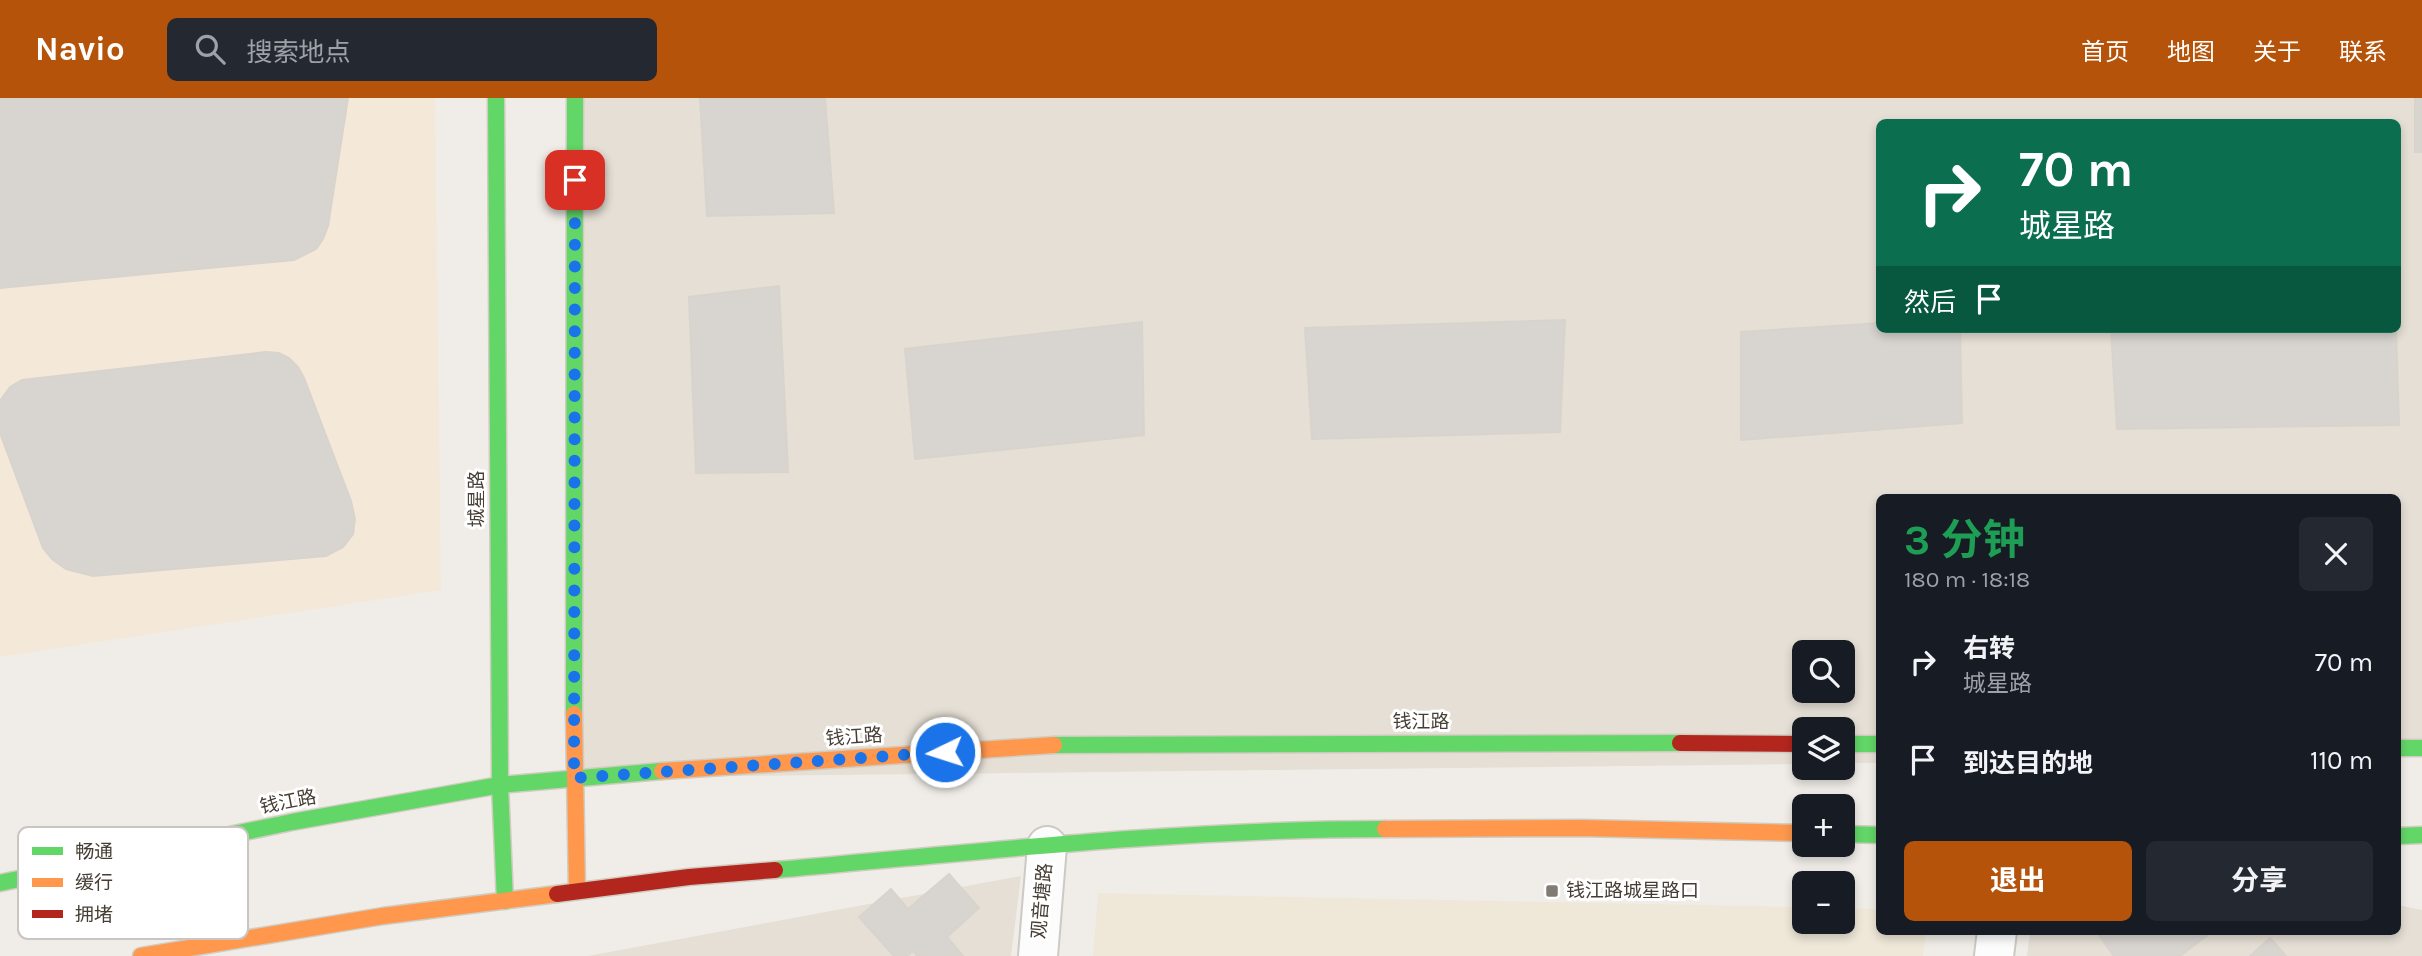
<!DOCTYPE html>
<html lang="zh">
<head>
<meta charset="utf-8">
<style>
  :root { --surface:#171b24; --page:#242831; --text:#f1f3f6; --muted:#9ea1a6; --accent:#b45309 }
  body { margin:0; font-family:Karla,"Noto Sans SC",sans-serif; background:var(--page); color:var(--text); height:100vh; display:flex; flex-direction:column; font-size:26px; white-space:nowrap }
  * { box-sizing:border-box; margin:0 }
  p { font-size:23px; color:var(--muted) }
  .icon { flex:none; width:38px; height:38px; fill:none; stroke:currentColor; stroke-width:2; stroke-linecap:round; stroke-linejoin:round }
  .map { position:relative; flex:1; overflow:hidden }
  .details { position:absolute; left:1876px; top:396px; width:525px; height:441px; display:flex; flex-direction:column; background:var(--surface); border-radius:10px; box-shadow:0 4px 10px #0003 }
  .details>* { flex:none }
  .top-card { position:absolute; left:1876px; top:21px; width:525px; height:214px; border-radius:10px; box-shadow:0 4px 10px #0003; background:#0b6e4f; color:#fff; overflow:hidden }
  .buttons { position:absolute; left:1792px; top:542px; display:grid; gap:14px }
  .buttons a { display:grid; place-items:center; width:63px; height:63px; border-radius:10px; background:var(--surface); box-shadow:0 4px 10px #0003; font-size:35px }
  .pin { position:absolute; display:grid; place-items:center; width:60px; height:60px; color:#fff; margin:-30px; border-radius:14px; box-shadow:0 4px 10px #0006 }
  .me { position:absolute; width:77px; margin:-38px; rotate:266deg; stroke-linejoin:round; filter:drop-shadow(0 0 5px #0008) }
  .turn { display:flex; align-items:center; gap:24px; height:147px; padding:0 28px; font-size:32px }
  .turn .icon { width:91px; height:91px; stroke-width:2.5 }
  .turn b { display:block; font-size:49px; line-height:60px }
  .then { display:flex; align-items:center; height:66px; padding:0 28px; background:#0003; gap:14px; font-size:26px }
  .round { display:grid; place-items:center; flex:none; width:74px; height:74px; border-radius:10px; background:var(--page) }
  .headline { display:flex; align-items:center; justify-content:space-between; height:119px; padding:0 28px }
  h1 { font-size:42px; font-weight:700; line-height:52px; color:#1e9e55 }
  .primary-button { display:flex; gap:14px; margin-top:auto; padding:14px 28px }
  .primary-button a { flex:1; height:80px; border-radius:10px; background:var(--accent); color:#fff; font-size:28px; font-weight:700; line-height:80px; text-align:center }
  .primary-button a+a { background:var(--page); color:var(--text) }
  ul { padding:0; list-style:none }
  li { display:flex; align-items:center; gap:21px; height:98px; padding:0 28px }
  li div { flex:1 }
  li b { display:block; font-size:26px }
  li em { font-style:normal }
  header { display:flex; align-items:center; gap:42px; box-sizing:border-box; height:98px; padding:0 35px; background:var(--accent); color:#fff }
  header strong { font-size:33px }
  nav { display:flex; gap:38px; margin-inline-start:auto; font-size:24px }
  .search { width:490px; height:63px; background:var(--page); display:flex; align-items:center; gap:18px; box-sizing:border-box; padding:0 24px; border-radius:10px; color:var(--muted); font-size:26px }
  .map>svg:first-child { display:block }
</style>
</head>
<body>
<header>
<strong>Navio</strong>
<div class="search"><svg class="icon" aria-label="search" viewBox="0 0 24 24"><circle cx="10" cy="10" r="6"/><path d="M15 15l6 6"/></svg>搜索地点</div>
<nav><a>首页</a><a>地图</a><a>关于</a><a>联系</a></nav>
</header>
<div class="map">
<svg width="2422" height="858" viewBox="0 0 2422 858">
  <rect width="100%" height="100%" fill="#f0ede8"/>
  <path fill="#e5dfd5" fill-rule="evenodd" d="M575,0H2422V659H2398V399H1880L1879,665H1843V632H1804V666L574,680ZM1880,24H2398V231H1880ZM1804,555H1843V593H1804Z
    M1021,778L1011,858H588Z
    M2398,807L2422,812V858H2027L2030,833H2398Z"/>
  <path fill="#f4e8d9" d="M0,0H435L441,492L0,559Z"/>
  <path fill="#efe8d9" d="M1098,795L1804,809V824H1843V810L1879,811L1880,833H1926L1923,858H1093Z"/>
  <path fill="#d8d4cf" stroke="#d8d4cd" stroke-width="2" d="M0,0H348L328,128L323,141L316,151L294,162L0,190Z
    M700,0H825L834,115L707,118Z
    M2415,0H2422V54H2415Z
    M779,188L788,374L696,375L689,199Z
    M1565,222L1560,334L1312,341L1305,230Z
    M1142,224L1144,337L915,361L905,251Z
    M1880,225V231H1960L1962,325L1741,342V234Z
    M2111,231H2396L2399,327L2117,331Z
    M266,254L279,255L289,260L298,269L304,280L351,403L355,421L353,436L343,449L326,458L93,478L66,471L52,461L43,450L0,335V303L10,289L22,282Z
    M949,776L979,810L947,839L963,858H917L913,853L907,858H894L859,819L891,791L908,811Z
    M2096,833H2213L2180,858H2114Z
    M2270,840L2286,858H2250Z"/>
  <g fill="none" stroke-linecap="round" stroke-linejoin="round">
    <defs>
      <path id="street" d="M1038,858L1047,748
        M1994,858L1997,833"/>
      <path id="fast" d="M496,0L500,687L505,803
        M574,616L575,0
        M1843,646H1880
        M1054,647L1680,645
        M2398,650H2422
        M1843,736L1880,737
        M2398,738L2422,737
        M775,772C977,754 1181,731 1385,731
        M0,785L292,724L500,687L662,673"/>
      <path id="slow" d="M574,616L577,793
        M662,673L1054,647
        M1385,731L1580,730L1804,735
        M141,858L383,818L557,796"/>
      <path id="jam" d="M1680,645L1804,646
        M557,796L689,779L775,772"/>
    </defs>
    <use href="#street" stroke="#cdc9c4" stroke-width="42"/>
    <use href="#fast" stroke="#d1ccc0" stroke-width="19"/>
    <use href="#slow" stroke="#d1ccc0" stroke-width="19"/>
    <use href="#jam" stroke="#d1ccc0" stroke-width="19"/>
    <use href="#street" stroke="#fdfcfc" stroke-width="38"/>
    <use href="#fast" stroke="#63d668" stroke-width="16"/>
    <use href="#slow" stroke="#ff974d" stroke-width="16"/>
    <use href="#jam" stroke="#b3261e" stroke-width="16"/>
  </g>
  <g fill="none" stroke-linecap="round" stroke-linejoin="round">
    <path stroke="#1a73e8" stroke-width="12" stroke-dasharray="0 21.6" d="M575,82L574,680L945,654"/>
  </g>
  <rect fill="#827b73" stroke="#fff" stroke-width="2.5" x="1545" y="786" width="14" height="14" rx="3.5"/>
  <g text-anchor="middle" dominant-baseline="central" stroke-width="6" stroke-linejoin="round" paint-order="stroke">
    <g font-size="19" fill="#463e34" stroke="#fff">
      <text transform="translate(477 401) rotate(-90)">城星路</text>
      <text x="1421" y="624">钱江路</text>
      <text transform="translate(854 639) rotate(-4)">钱江路</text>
      <text transform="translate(288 704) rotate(-11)">钱江路</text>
      <text transform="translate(1042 803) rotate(-85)">观音塘路</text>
    </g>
    <g font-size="19" fill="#463e34" stroke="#fff" text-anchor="start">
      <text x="1566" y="793">钱江路城星路口</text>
    </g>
  </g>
  <rect x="18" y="729" width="230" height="112" rx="10" fill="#fff" stroke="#c8c5c2" stroke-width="2"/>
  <rect x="32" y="749" width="31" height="8" fill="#63d668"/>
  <rect x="32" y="780" width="31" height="9" fill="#ff974d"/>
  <rect x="32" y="812" width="31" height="8" fill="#b3261e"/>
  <g font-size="19" fill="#463e34">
    <text x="75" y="760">畅通</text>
    <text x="75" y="791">缓行</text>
    <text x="75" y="823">拥堵</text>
  </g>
</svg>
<div class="buttons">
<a><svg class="icon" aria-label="search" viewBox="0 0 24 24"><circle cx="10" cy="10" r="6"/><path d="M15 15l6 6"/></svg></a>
<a><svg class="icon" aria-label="layers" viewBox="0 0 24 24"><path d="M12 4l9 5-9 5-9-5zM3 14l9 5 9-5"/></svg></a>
<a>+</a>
<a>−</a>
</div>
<div class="pin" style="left:575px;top:82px;background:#d93025"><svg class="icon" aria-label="arrive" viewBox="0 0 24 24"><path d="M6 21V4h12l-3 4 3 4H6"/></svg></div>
<svg class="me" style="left:945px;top:654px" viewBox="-20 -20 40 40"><circle r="17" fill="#1a73e8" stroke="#fff" stroke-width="3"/><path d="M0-11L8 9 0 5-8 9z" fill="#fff"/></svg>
<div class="top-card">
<div class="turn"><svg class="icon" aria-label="right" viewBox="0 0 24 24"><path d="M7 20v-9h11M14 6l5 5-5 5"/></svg><div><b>70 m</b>城星路</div></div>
<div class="then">然后<svg class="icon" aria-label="arrive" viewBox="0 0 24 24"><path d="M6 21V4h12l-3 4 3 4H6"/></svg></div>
</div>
<section class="details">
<div class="headline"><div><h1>3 分钟</h1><p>180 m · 18:18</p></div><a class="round"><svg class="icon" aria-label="close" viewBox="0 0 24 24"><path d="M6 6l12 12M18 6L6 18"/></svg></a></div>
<ul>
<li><svg class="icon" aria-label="right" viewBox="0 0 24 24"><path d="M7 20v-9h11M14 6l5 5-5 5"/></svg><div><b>右转</b><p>城星路</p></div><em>70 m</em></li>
<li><svg class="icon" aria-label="arrive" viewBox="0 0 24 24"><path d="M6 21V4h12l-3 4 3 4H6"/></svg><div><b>到达目的地</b></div><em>110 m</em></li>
</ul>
<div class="primary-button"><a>退出</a><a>分享</a></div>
</section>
</div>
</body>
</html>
